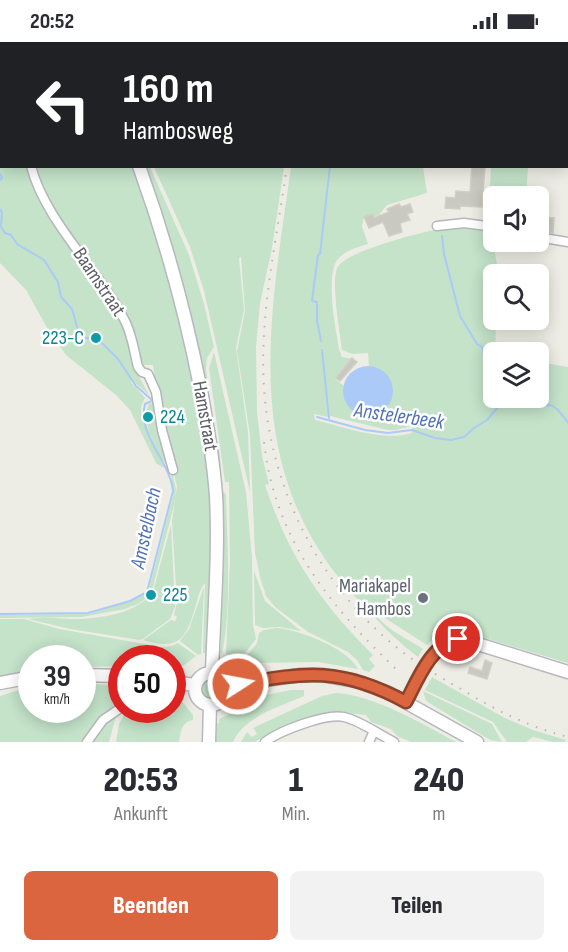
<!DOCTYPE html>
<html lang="de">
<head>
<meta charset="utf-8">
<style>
  :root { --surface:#fff; --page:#f2f2f3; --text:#2b2b33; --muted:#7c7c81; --accent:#da653f }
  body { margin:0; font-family:"Sofia Sans Condensed",sans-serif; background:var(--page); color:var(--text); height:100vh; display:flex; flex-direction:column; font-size:22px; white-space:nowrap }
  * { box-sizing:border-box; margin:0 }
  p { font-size:20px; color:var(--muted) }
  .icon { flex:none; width:33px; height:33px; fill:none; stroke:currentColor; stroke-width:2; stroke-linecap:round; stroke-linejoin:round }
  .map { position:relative; height:700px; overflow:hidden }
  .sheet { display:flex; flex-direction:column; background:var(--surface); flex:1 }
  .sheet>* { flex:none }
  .top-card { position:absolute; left:0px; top:0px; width:568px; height:126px; box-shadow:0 3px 15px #0003; background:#202124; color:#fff; overflow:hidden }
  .fabs { position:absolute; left:483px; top:144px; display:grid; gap:12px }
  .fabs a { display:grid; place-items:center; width:66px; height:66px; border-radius:9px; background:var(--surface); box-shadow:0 3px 15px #0003; font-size:30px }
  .speed { position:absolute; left:18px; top:603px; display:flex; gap:12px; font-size:30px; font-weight:700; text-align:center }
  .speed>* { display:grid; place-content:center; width:78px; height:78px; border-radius:50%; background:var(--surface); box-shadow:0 3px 15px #0003; line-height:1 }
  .speed small { font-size:15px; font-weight:400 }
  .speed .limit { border:9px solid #d22; background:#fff; color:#111 }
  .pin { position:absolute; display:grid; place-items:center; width:51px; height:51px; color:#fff; margin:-26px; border:3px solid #fff; border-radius:50%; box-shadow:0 2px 6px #0007 }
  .me { position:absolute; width:66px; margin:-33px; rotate:79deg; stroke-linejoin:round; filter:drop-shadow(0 0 4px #0008) }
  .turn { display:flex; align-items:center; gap:21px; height:126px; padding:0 24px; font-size:27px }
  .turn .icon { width:78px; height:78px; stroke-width:2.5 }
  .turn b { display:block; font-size:42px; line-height:51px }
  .eta { display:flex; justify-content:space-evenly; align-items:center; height:102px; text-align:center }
  .eta b { font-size:36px; font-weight:800; line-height:42px }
  .action { display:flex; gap:12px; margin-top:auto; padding:12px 24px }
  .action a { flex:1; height:69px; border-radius:9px; background:var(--accent); color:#fff; font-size:24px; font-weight:800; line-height:69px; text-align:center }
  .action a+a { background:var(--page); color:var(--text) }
  .status { display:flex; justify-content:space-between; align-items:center; height:42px; padding:0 30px; background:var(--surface); direction:ltr }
  .status svg { height:16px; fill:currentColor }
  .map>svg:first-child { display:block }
</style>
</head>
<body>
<div class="status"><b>20:52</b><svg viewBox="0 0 49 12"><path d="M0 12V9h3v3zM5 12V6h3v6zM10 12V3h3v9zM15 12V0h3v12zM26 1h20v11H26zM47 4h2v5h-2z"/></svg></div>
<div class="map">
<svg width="568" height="700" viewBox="0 0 568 700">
  <rect width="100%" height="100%" fill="#eeede5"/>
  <path fill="#c4e3c9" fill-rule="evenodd" d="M113,0H301L114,2Z
    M0,47L2,124L29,125L32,134L121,274L137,331L149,353L132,338L131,340L145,356L141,364V371L164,426L156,421L130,368L116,353L66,313L50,291L26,248L0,221Z
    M33,125H135C147,157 156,191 166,224C187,300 206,378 211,456C214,507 209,560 207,611H203L205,541C200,547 198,555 196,563C186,597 180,609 143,598L171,578L175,579L177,575L174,573L177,560L172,479L177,444L166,400L153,323H140L133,297L48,159Z
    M145,125H150L189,213L204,262L214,305L207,316L206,327L214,387L220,413L222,448L226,453C227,501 232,566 222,612L220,611L223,544L221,457L165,182Z
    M154,125H284L272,206L260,261L256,305L257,370L262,414L269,442L265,443C289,515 320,560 373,613L369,617L375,624L369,630L363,628L357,618L348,610L308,590L275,565L266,554L260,535L255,511L250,393L237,309L245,269L241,215L239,216L244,268L236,306L248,390L250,450L204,249L190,205Z
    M291,125H423L427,151L387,163L379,173L374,175L373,172L364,175L362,184L368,202C359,205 346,208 339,216C324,231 336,287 339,307L342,315L354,317L335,337L344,344C343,354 345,364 355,368C393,389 408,330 369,325L368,311L352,312L342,308C340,290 331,242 337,226C345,208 436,186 457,184C469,184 482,186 493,187L492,191L498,230L500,232H494V278H496L494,356H538L539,320L568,325V621L465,590L447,591L434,596L427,603L385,576L370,563C378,584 405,595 423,607L418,615C394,597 379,580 359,559C238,431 269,282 291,125ZM321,308L330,374L388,388H395L412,384V391C382,400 345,385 315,378L314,372L327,375L329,374Z
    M491,125H528L526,154H494L493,182L488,178Z
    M214,310L246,450L252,516L253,583L256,597L244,612L243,620H229L228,612H226L230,520L229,440H225L209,326Z
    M155,360L169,425C155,413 141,379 149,362Z
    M171,430H172L176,447L175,459L153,545L145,557L138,562L125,567L82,575L0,576V573L89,572L128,560L148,551L173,454Z
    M171,483L175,565L170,577L144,596L140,598L70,587L28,577C45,574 63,577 80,577C104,576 144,570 154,546Z
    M254,529L265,559L301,589L280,585L263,586L255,583Z
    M204,545L201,612L198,613L180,599L189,587Z
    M0,577H24L59,587L162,605L172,604L178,601L196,614L183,624H173L172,616H122L121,624L83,625L82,616H32L31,628L0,634Z
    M277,586C300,588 347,606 358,627L318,620L246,621L247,614L257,601L259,591L264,588Z
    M199 646a12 12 0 1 1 24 0a12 12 0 1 1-24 0Z
    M432,635L505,676L533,688L566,698L565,700H553L533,695L526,700H507L493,680L425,648Z
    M83,642L115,643L121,645V662L84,700H0V654L31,644L32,668H82Z
    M291,648H304V654C280,665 244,674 233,700H215L216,682L219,681V677L232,671L242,658Z
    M423,649L492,682L502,700L490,698L426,659Z
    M336,651C371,652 425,683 456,700H411L397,694L391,687L371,680L366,673L337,670L325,671L276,687L255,700H241L247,690L252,695L257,692L253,686L255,685L322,654Z
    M173,656L181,658L193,673V678C181,680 181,690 179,700H116L119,682L127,668H172Z
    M117,670L109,700H88L93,693Z"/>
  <path fill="#abcaf8" d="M343 349a25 25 0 1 1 50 0a25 25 0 1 1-50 0Z"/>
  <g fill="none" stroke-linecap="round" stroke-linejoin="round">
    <path stroke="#abcaf8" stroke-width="2" d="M342,2L343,0
      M0,78L2,80
      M0,96L2,90
      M0,132L2,136L0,138
      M0,167L2,171L1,185L5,191L11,193L17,202L44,218L58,240L61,255L72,267L80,295L94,297L103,302L118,317L136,344L152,358
      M442,194L444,212L460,274L477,302L482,305L484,313L494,323
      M321,299L317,279V260L312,259L318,213L320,212L330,124
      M322,308L329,376
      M510,356L512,365
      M317,375L365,388L388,391L412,388L435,396L451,398L464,395L474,386L487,378L498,365L551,363L557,367L568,380
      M0,572L88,571L130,559L147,550L173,449C170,419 137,393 145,362L154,358"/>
  </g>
  <path fill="#c9c8c1" stroke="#d2d0c4" stroke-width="1.5" d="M472,124H485L482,165L460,164V167L445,166L446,155L455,156L456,149L470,150Z
    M399,162L401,165L410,162L413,170L407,172L410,178L400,181L402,190L389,194L383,180L369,186L364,175L373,172L374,176L389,170L387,167Z
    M540,175L554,176L553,191L542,189Z
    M352,316L357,320L340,339L336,336Z
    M485,618L492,621L487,637L468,631L470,625L482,629Z"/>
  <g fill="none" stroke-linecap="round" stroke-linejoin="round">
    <defs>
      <path id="street" d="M0,43L2,45
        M31,124C45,179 98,227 124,277C132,291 134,309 138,325L142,330L148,332L156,350L162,388L173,428
        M437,184L464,181L494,185
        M538,195L568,200
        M87,700L103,678L122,665
        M265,700C279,689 326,671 344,675C361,679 378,692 394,700
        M369,700L374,689"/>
      <path id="secondary" d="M89,0L90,2
        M139,124C165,196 185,269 200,344C207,380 213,416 216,453C219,512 214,571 212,630
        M195 647a16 16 0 1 1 32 0a16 16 0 1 1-32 0Z
        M82,633L122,634
        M172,640L195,643
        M0,641L32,635
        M227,644L300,633H322L356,639L389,651L477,700
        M406,660C418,636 433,595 465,598L568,630
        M209,700L210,663"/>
    </defs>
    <use href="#street" stroke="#b5b6bb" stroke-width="11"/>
    <use href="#secondary" stroke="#b6b8bd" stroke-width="15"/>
    <use href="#street" stroke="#fff" stroke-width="8"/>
    <use href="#secondary" stroke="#fff" stroke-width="12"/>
    <path stroke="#b5b6b6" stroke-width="2" stroke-dasharray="1.5 8" stroke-linecap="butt" d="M305,2L306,0
      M287,124C277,195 259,275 264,345C270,442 315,536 389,599C411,618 436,633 461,647C495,668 529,685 568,695
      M264,400C275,499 331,565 400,631"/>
  </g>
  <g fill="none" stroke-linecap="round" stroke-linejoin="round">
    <defs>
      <path id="route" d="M238,642C308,630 341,625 406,660C417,639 432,601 458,597"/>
    </defs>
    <use href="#route" stroke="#8e4229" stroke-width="15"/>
    <use href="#route" stroke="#da653f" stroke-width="10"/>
  </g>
  <g fill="#0f9aa8" stroke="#fff" stroke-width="2">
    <circle cx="96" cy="296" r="6"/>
    <circle cx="148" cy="375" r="6"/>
    <circle cx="151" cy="553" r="6"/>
  </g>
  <circle fill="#6b7280" stroke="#fff" stroke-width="2" cx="423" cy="556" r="6"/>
  <g text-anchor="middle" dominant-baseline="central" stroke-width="5" stroke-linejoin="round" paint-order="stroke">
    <g font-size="20" fill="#5d5f64" stroke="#fff">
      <text transform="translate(99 240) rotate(56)">Baamstraat</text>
      <text transform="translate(205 374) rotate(80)">Hamstraat</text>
    </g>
    <g font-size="20" fill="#0d838f" stroke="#fff" text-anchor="start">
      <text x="84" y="296" text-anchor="end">223-C</text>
      <text x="160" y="375">224</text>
      <text x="163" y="553">225</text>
    </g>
    <g font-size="20" fill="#5b616d" stroke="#fff" text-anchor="end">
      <text x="411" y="544">Mariakapel<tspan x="411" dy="23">Hambos</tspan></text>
    </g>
    <g font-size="21" font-style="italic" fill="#5071b9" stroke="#fff">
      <text transform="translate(399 374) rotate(8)">Anstelerbeek</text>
      <text transform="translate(146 486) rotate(-78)">Amstelbach</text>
    </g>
  </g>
</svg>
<div class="fabs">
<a><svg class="icon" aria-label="sound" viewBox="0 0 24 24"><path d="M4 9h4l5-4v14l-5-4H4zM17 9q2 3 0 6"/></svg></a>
<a><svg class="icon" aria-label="search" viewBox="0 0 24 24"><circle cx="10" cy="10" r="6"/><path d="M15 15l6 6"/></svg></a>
<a><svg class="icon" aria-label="layers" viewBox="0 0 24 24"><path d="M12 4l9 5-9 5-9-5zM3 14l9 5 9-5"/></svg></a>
</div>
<div class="speed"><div>39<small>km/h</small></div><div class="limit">50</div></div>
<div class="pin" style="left:458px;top:597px;background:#d93025"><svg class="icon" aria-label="arrive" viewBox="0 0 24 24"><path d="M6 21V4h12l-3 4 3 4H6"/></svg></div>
<svg class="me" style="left:238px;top:642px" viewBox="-20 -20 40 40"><circle r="17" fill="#da653f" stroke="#fff" stroke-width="3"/><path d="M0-11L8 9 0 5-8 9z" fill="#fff"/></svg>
<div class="top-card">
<div class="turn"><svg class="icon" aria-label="left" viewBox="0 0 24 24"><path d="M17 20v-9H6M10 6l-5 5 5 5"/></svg><div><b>160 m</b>Hambosweg</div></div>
</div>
</div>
<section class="sheet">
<div class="eta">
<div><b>20:53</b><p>Ankunft</p></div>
<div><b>1</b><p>Min.</p></div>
<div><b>240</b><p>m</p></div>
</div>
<div class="action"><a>Beenden</a><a>Teilen</a></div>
</section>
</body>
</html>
